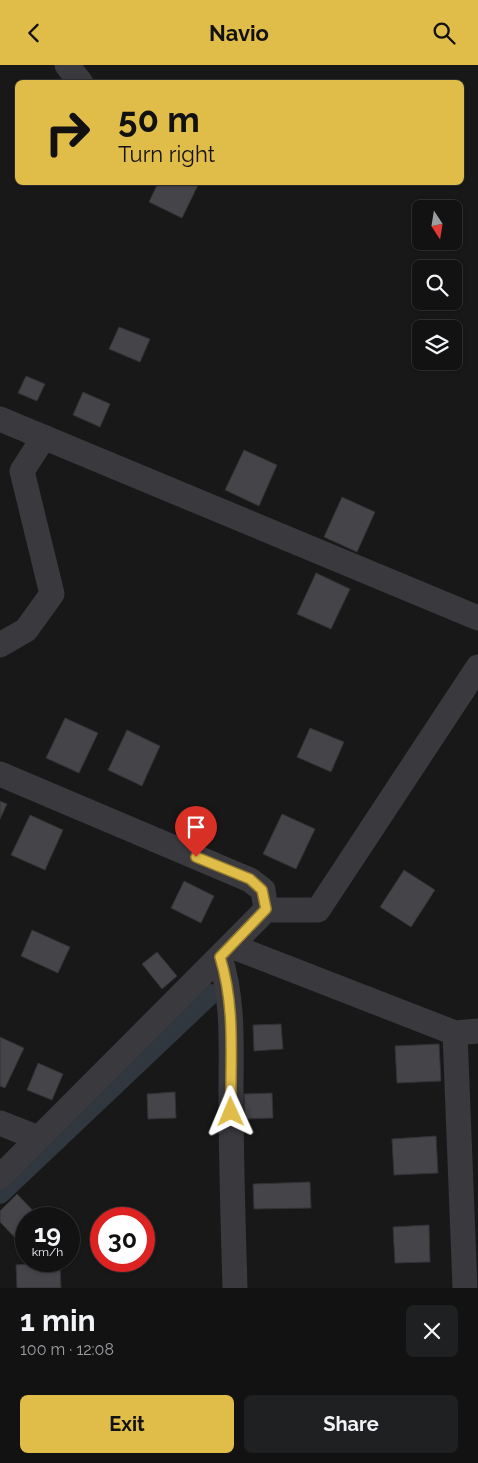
<!DOCTYPE html>
<html lang="en">
<head>
<meta charset="utf-8">
<style>
  :root { --surface:#121213; --page:#1f2021; --text:#f1f3f6; --muted:#9c9ea0; --line:#313233; --accent:#e0bc49 }
  body { margin:0; font-family:Raleway,sans-serif; background:var(--page); color:var(--text); height:100vh; display:flex; flex-direction:column; font-size:19px; white-space:nowrap }
  * { box-sizing:border-box; margin:0 }
  p { font-size:16px; color:var(--muted) }
  .icon { flex:none; width:28px; height:28px; fill:none; stroke:currentColor; stroke-width:2; stroke-linecap:round; stroke-linejoin:round }
  .map { position:relative; height:1223px; overflow:hidden }
  .drawer { display:flex; flex-direction:column; background:var(--surface); flex:1 }
  .drawer>* { flex:none }
  .top-card { position:absolute; left:15px; top:15px; width:449px; height:105px; border-radius:8px; box-shadow:0 1px 4px #0004,0 0 0 1px var(--line); background:#e0bc49; color:#111; overflow:hidden }
  .needle { width:32px; rotate:168deg }
  .controls { position:absolute; left:412px; top:135px; display:grid; gap:10px }
  .controls a { display:grid; place-items:center; width:50px; height:50px; border-radius:8px; background:var(--surface); box-shadow:0 1px 4px #0004,0 0 0 1px var(--line); font-size:25px }
  .speed { position:absolute; left:15px; top:1142px; display:flex; gap:10px; font-size:25px; font-weight:700; text-align:center }
  .speed>* { display:grid; place-content:center; width:65px; height:65px; border-radius:50%; background:var(--surface); box-shadow:0 1px 4px #0004,0 0 0 1px var(--line); line-height:1 }
  .speed small { font-size:12px; font-weight:400 }
  .speed .limit { border:8px solid #d22; background:#fff; color:#111 }
  .pin { position:absolute; display:grid; place-items:center; width:42px; height:42px; color:#fff; margin:-51px -21px; border-radius:50% 50% 50% 0; rotate:-45deg; box-shadow:0 0 5px #0007 }
  .pin .icon { rotate:45deg }
  .me { position:absolute; width:55px; margin:-28px; rotate:359deg; stroke-linejoin:round; filter:drop-shadow(0 0 4px #0008) }
  .turn { display:flex; align-items:center; gap:18px; height:105px; padding:0 20px; font-size:22px }
  .turn .icon { width:65px; height:65px; stroke-width:2.5 }
  .turn b { display:block; font-size:35px; line-height:42px }
  .round { display:grid; place-items:center; flex:none; width:52px; height:52px; border-radius:8px; background:var(--page) }
  .headline { display:flex; align-items:center; justify-content:space-between; height:85px; padding:0 20px }
  h1 { font-size:30px; font-weight:700; line-height:38px }
  .button { display:flex; gap:10px; margin-top:auto; padding:10px 20px }
  .button a { flex:1; height:58px; border-radius:8px; background:var(--accent); color:#111; font-size:20px; font-weight:700; line-height:58px; text-align:center }
  .button a+a { background:var(--page); color:var(--text) }
  header { display:flex; justify-content:space-between; align-items:center; height:65px; padding:0 20px; background:var(--accent); color:#111; font-size:22px; font-weight:700 }
  .map>svg:first-child { display:block }
</style>
</head>
<body>
<header><svg class="icon" aria-label="back" viewBox="0 0 24 24"><path d="M15 5l-7 7 7 7"/></svg>Navio<svg class="icon" aria-label="search" viewBox="0 0 24 24"><circle cx="10" cy="10" r="6"/><path d="M15 15l6 6"/></svg></header>
<div class="map">
<svg width="478" height="1223" viewBox="0 0 478 1223">
  <rect width="100%" height="100%" fill="#181819"/>
  <g fill="none" stroke-linecap="round" stroke-linejoin="round">
    <path stroke="#31373e" stroke-width="20" d="M0,1129L211,929"/>
  </g>
  <path fill="#454549" stroke="#323235" d="M158,118H199L182,153L149,137Z
    M119,262L150,274L140,297L109,284Z
    M26,311L45,319L37,336L18,328Z
    M83,327L110,339L100,362L73,350Z
    M244,385L277,400L259,441L225,425Z
    M342,432L375,447L357,487L324,472Z
    M316,508L350,524L331,564L297,549Z
    M65,653L98,668L79,708L46,693Z
    M310,663L344,677L331,707L297,692Z
    M127,665L160,681L142,721L108,705Z
    M0,736L7,739L0,754Z
    M282,749L315,764L296,804L263,789Z
    M30,750L63,765L45,805L11,790Z
    M404,805L435,825L411,862L380,842Z
    M184,816L214,831L201,858L171,843Z
    M32,865L70,882L58,908L21,891Z
    M157,887L177,911L162,924L142,899Z
    M281,959L283,984L254,986L253,960Z
    M0,972L24,983L5,1023L0,1021Z
    M439,979L441,1016L397,1018L395,981Z
    M38,998L63,1009L52,1035L27,1025Z
    M175,1027L176,1053L148,1054L147,1029Z
    M272,1028L273,1053L245,1054L244,1029Z
    M436,1071L438,1108L394,1110L392,1074Z
    M310,1117L311,1143L254,1144L253,1119Z
    M17,1129L41,1154H26V1174L21,1179L0,1157V1146Z
    M429,1160L430,1197L395,1198L393,1162Z
    M60,1197L61,1223H17L16,1200Z"/>
  <g fill="none" stroke-linecap="round" stroke-linejoin="round">
    <path stroke="#39393e" stroke-width="25" d="M67,0L81,18
      M0,354L478,553
      M0,580L26,565L52,529L22,406L44,372
      M0,709L250,815L263,825L266,845L0,1112
      M266,845H318L478,602
      M231,881L455,968L478,966
      M220,892C234,937 231,982 231,1028C231,1093 233,1158 235,1223
      M455,968L465,1223
      M0,1058L38,1073"/>
  </g>
  <g fill="none" stroke-linecap="round" stroke-linejoin="round">
    <defs>
      <path id="route" d="M196,792L250,814L262,825L266,844L220,892C236,943 230,995 231,1047"/>
    </defs>
    <use href="#route" stroke="#927a2f" stroke-width="12"/>
    <use href="#route" stroke="#e0bc49" stroke-width="9"/>
  </g>
</svg>
<div class="controls">
<a><svg class="needle" viewBox="-14 -14 28 28"><path d="M0-13l5 13h-10z" fill="#e53935"/><path d="M0 13l5-13h-10z" fill="#9c9ea0"/></svg></a>
<a><svg class="icon" aria-label="search" viewBox="0 0 24 24"><circle cx="10" cy="10" r="6"/><path d="M15 15l6 6"/></svg></a>
<a><svg class="icon" aria-label="layers" viewBox="0 0 24 24"><path d="M12 4l9 5-9 5-9-5zM3 14l9 5 9-5"/></svg></a>
</div>
<div class="speed"><div>19<small>km/h</small></div><div class="limit">30</div></div>
<div class="pin" style="left:196px;top:792px;background:#d93025"><svg class="icon" aria-label="arrive" viewBox="0 0 24 24"><path d="M6 21V4h12l-3 4 3 4H6"/></svg></div>
<svg class="me" style="left:231px;top:1047px" viewBox="-20 -20 40 40"><path d="M0-17L14 15 0 8-14 15z" fill="#e0bc49" stroke="#fff" stroke-width="4"/></svg>
<div class="top-card">
<div class="turn"><svg class="icon" aria-label="right" viewBox="0 0 24 24"><path d="M7 20v-9h11M14 6l5 5-5 5"/></svg><div><b>50 m</b>Turn right</div></div>
</div>
</div>
<section class="drawer">
<div class="headline"><div><h1>1 min</h1><p>100 m · 12:08</p></div><a class="round"><svg class="icon" aria-label="close" viewBox="0 0 24 24"><path d="M6 6l12 12M18 6L6 18"/></svg></a></div>
<div class="button"><a>Exit</a><a>Share</a></div>
</section>
</body>
</html>
